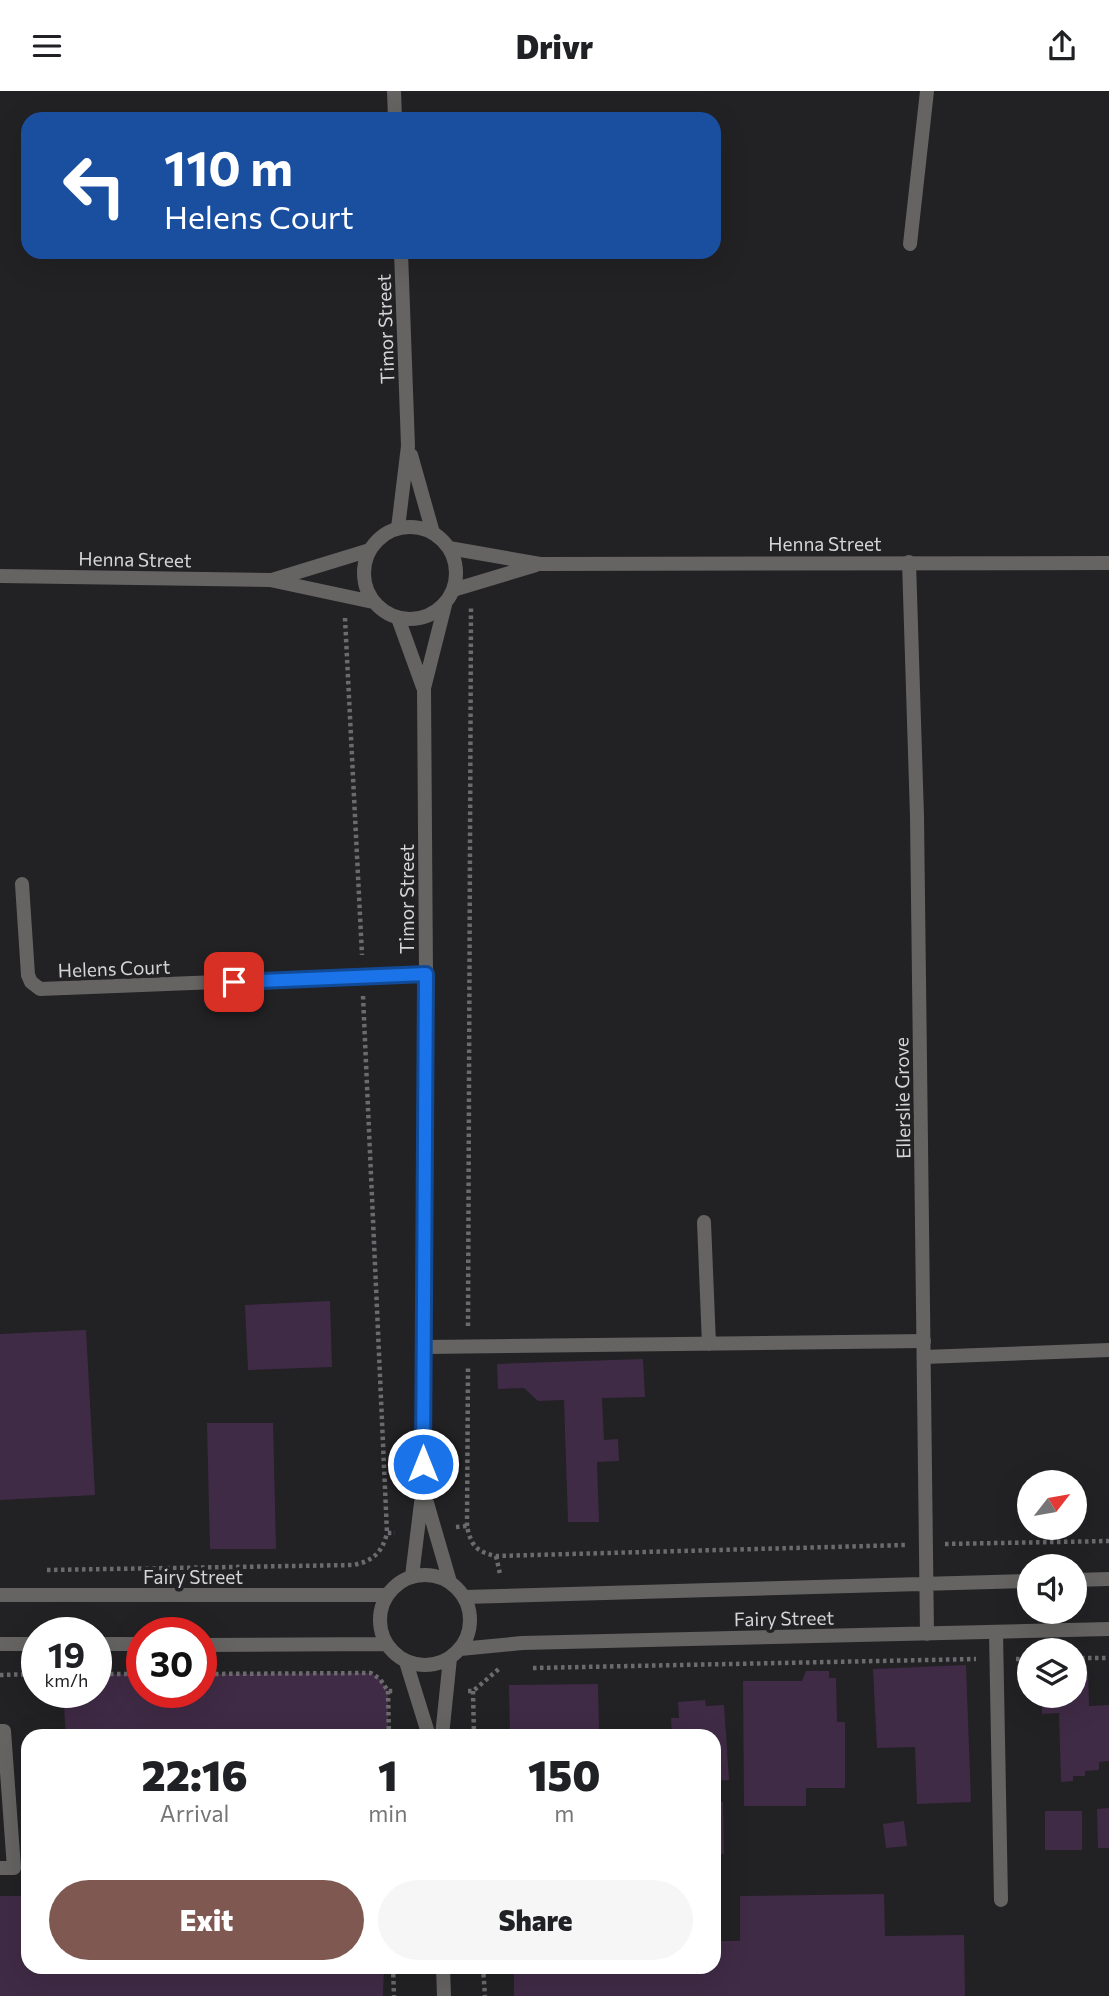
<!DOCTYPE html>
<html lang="en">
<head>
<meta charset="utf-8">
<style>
  :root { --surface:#fff; --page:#f6f6f6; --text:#202124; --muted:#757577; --accent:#7f5951 }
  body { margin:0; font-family:Commissioner,sans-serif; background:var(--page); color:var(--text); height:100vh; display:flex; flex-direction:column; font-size:26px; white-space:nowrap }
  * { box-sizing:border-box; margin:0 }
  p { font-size:23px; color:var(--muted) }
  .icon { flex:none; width:38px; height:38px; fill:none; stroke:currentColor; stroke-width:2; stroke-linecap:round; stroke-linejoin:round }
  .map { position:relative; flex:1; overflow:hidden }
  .details { position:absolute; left:21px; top:1638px; width:700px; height:245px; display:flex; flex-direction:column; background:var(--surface); border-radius:21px; box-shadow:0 7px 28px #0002 }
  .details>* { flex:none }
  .guide { position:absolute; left:21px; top:21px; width:700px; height:147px; border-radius:21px; box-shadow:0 7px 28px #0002; background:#1a4fa0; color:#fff; overflow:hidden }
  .needle { width:46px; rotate:59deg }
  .buttons { position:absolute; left:1017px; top:1379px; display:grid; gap:14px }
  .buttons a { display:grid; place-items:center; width:70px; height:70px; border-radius:50%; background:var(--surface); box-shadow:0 7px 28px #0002; font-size:35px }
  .speed { position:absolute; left:21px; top:1526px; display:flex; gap:14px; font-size:35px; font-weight:700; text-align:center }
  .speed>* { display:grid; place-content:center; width:91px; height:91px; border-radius:50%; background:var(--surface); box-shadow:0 7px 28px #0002; line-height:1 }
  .speed small { font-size:18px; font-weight:400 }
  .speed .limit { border:10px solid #d22; background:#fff; color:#111 }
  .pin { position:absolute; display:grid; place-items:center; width:60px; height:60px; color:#fff; margin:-30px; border-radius:14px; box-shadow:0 4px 10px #0006 }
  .me { position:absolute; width:77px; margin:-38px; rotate:0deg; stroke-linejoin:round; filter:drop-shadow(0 0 5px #0008) }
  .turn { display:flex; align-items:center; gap:24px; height:147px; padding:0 28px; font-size:32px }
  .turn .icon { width:91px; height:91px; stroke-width:2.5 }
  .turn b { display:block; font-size:49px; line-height:60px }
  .eta { display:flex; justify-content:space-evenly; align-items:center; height:119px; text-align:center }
  .eta b { font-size:42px; font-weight:800; line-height:49px }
  .action { display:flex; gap:14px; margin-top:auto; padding:14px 28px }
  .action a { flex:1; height:80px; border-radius:42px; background:var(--accent); color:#fff; font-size:28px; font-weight:800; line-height:80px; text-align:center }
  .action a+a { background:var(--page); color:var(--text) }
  header { display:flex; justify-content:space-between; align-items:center; height:91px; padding:0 28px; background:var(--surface); font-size:32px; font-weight:800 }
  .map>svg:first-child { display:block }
</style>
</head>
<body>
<header><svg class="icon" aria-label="menu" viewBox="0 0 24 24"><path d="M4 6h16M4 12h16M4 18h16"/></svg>Drivr<svg class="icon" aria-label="share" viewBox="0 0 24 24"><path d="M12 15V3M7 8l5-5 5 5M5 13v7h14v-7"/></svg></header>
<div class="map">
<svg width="1109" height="1905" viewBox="0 0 1109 1905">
  <rect width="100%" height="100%" fill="#222124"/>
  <path fill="#402b46" d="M330,1210L332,1276L248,1279L245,1214Z
    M86,1239L95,1404L0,1409V1243Z
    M643,1268L645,1306L602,1307L604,1349L618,1348L619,1370L597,1371L599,1431H568L564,1309L538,1310L524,1297L498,1298L497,1273Z
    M207,1332H273L276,1458H210Z
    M966,1574L971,1711L917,1713L915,1656L877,1657L873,1578Z
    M806,1580H829V1587H836L837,1631H845V1697H806V1715H744L743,1590H802Z
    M1074,1580H1088L1089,1615L1109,1614V1670L1099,1671V1679L1085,1680V1685H1073V1690L1061,1691L1059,1622L1042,1623V1605H1074Z
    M371,1582L380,1588L388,1600V1645H66L63,1601H96V1583H142V1601H201V1583Z
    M598,1593L599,1642L639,1641V1645H510L509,1594Z
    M705,1609L706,1615L724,1614L729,1689L714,1690V1645H672L671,1627H679L678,1611Z
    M714,1711H723L724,1763H714Z
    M1109,1717V1757H1098L1097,1718Z
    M1045,1720H1082V1759H1045Z
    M904,1730L907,1755L886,1757L883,1733Z
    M884,1803L885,1845L964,1844L965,1905H514V1876H714V1850H740V1805Z
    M0,1805H28V1876H384L383,1905H0Z"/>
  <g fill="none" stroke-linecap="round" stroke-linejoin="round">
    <path stroke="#6b6a6d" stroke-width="4.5" stroke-dasharray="3.5 3.5" stroke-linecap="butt" d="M345,527L362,864
      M363,905L387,1442
      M468,1235L471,515
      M467,1435L468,1275
      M456,1436L467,1435C471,1455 477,1461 496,1465L905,1454
      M945,1453L1109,1450
      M496,1465L500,1483
      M47,1479L353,1474C373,1470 382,1462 387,1442H395
      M1074,1567H1109
      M1016,1568H1029
      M533,1577L976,1568
      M96,1583H142
      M201,1583L371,1582L380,1588L388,1600H393
      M0,1584L37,1583
      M388,1600L389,1645
      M468,1600H473L500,1577
      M473,1600L474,1645
      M393,1876L394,1905
      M483,1876L485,1905"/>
    <path stroke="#656463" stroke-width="14" d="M704,1131L709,1253
      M424,1256L924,1250
      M924,1266L1109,1259
      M996,1541L1001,1809
      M0,1640H4L14,1777H0"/>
    <path stroke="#656463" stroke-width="14" d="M394,0L395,28
      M910,153L927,0
      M411,364L433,442
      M398,437L408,355L401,161
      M909,471L917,725L927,1543
      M398,527L423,596
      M22,793L28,884L31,891L40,898L426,883
      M425,1405L450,1491
      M380 1529a45 45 0 1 1 90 0a45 45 0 1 1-90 0Z
      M412,1485L423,1396L426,883L424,597L445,514
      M1074,1489L1109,1488
      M0,1504H387
      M464,1506L1029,1490
      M0,1553H37
      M96,1553H142
      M201,1554L386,1553
      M460,1558L522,1552L1109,1538
      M406,1571L429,1645
      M442,1645L450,1567
      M443,1876L444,1905"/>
    <path stroke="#656463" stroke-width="14" d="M364 482a46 46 0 1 1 92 0a46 46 0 1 1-92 0Z
      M449,457L540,473L1109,472
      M0,485L270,489L373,511
      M272,489L370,459
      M453,499L536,474"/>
  </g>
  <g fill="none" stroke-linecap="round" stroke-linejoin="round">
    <defs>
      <path id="route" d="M234,891L426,883L423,1373"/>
    </defs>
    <use href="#route" stroke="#114b97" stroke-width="18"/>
    <use href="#route" stroke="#1a73e8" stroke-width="12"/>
  </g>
  <g text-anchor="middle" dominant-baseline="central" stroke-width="7" stroke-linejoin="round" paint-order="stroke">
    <g font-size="19" fill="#d5d5d7" stroke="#222124">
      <text transform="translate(385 238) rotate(-92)">Timor Street</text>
      <text x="825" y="452">Henna Street</text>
      <text transform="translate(135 468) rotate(1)">Henna Street</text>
      <text transform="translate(406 808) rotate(-90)">Timor Street</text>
      <text transform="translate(114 877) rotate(-2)">Helens Court</text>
      <text transform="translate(902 1007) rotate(-91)">Ellerslie Grove</text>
      <text x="193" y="1485">Fairy Street</text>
      <text transform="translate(784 1527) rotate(-1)">Fairy Street</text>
    </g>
  </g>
</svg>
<div class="buttons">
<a><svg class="needle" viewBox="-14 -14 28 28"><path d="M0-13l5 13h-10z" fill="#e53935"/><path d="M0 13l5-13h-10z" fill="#757577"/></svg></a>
<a><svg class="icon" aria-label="sound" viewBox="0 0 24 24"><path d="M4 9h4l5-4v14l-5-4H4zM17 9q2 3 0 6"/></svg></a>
<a><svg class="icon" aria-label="layers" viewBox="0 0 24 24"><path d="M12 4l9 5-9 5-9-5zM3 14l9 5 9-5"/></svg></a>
</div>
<div class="speed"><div>19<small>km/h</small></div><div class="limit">30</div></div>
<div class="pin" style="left:234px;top:891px;background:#d93025"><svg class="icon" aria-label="arrive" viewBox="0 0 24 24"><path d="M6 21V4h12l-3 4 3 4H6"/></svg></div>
<svg class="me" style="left:423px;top:1373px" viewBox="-20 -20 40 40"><circle r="17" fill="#1a73e8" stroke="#fff" stroke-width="3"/><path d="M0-11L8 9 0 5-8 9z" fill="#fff"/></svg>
<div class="guide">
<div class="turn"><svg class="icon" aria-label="left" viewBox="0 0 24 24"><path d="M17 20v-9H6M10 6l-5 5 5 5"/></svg><div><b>110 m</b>Helens Court</div></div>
</div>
<section class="details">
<div class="eta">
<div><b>22:16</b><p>Arrival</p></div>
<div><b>1</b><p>min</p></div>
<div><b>150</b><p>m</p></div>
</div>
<div class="action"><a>Exit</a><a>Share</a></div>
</section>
</div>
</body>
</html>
